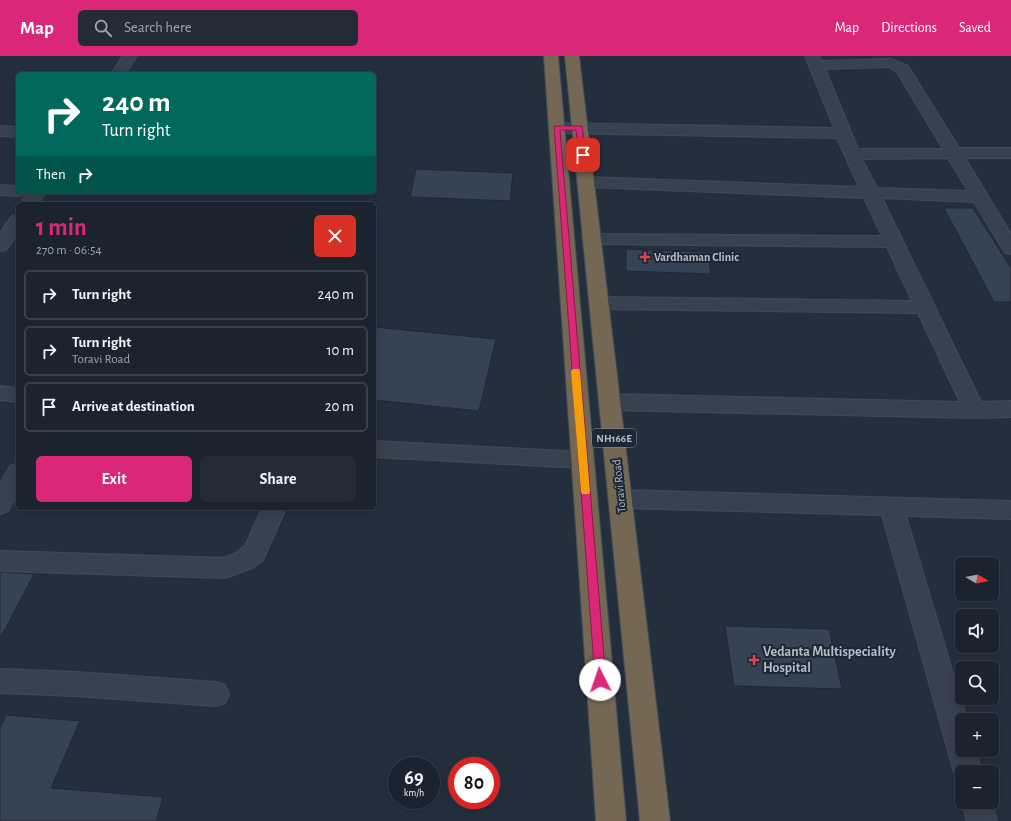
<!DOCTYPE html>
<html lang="en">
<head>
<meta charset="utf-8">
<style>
  :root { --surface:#1b232e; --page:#242b36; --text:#f1f3f6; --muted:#a0a4aa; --line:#39404a; --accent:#db2777 }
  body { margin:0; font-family:"Alegreya Sans",sans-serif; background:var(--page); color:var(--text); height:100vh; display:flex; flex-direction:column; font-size:15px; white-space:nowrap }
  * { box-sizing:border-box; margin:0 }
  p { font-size:13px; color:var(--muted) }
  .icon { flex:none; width:22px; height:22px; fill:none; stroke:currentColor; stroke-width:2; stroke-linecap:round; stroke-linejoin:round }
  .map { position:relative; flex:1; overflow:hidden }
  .drawer { position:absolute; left:16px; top:146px; width:360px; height:308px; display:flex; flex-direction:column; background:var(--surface); border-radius:6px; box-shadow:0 2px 10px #0003,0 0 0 1px var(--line) }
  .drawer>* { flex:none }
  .hud { position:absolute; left:16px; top:16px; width:360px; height:122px; border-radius:6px; box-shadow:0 2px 10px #0003,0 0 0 1px var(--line); background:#00695c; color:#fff; overflow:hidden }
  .needle { width:26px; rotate:100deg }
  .fabs { position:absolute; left:955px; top:501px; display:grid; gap:8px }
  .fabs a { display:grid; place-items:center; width:44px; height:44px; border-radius:6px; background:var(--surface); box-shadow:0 2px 10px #0003,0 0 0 1px var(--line); font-size:20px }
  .speed { position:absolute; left:388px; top:701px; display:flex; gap:8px; font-size:20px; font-weight:700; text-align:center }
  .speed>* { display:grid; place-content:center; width:52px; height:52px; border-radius:50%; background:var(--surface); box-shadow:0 2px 10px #0003,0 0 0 1px var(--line); line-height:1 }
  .speed small { font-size:10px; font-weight:400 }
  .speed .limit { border:6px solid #d22; background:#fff; color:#111 }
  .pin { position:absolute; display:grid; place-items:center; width:34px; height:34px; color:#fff; margin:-17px; border-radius:8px; box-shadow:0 2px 6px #0006 }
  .me { position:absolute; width:44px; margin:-22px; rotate:356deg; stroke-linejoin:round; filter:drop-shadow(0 0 3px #0008) }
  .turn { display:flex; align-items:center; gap:14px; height:84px; padding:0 20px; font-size:18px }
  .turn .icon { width:52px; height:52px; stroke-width:2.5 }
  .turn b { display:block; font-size:28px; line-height:34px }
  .then { display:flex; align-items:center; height:38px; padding:0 20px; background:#0003; gap:8px; font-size:15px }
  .round { display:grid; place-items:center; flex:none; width:42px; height:42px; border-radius:6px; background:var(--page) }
  .headline { display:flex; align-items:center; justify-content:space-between; height:68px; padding:0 20px }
  h1 { font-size:24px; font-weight:700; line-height:30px; color:var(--accent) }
  .button { display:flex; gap:8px; margin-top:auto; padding:8px 20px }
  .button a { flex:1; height:46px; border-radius:6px; background:var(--accent); color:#fff; font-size:16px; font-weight:700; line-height:46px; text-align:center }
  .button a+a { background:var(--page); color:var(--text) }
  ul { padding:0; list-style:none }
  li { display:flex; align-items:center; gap:12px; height:50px; margin:0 8px 6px; padding:0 12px; border:2px solid var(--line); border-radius:6px }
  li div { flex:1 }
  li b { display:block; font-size:15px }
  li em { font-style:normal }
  header { display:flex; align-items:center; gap:24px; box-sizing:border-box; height:56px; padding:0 20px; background:var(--accent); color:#fff }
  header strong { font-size:19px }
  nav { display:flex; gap:22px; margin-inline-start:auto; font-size:14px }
  .search { width:280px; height:36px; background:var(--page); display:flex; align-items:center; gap:10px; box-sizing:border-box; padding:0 14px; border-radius:6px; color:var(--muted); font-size:15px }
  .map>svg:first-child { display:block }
</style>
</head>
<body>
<header>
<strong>Map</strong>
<div class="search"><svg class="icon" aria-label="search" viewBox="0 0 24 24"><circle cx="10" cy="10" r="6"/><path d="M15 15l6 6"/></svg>Search here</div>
<nav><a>Map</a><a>Directions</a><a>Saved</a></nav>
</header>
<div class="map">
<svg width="1011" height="765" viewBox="0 0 1011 765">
  <rect width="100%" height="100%" fill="#242f3e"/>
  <path fill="#364354" stroke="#1f2835" d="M416,113L513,117L510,145L410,141Z
    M944,152H973L1011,212V246H994Z
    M626,193L708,196L711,218L626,215Z
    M374,271L496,283L479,355L374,344Z
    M0,516L34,518L0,583Z
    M725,570L829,573L842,633L734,630Z
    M6,659L80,665L51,732L163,741L156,765H0V672Z"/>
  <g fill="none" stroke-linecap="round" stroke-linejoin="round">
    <defs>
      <path id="minor" d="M123,0H137L125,18H111Z
        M805,0H819L821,5L891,3L908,10L959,92H1011V102H965L1011,178V198L1005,197L974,146L882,142L981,346L1011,345V361L974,362L610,354L602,351L599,346L602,341L610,338L960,346L918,257L598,253L591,251L588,247L591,243L598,241L912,245L887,191L591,188L585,187L582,183L585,179L591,178L882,180L864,142L586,131L580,130L578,126L580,122L586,121L859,131L837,82L557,77L551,75L549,72L551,69L557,67L834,72ZM889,11L897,16L943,93H858L825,13ZM948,102L968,135L877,132L862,103Z
        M0,70L18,71V81L0,80Z
        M0,129L18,130V136H26L24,139L18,140L0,139Z
        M28,136H46L38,148H20Z
        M18,159V177L6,194L0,195V177L12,160Z
        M0,330L18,332V346L0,344Z
        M374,385L583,396L591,398L594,404L591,410L583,412L374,401Z
        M18,407V437L8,455L0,458V428L10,410Z
        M621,434L1011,445V463L906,460L967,664H962V694H976L982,716H962V727L958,726L954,716L882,459L621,452L613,449L609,443L613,437Z
        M262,452H286L263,504L252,512L225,522L0,515V495L224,502L234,498L245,490Z
        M0,613L76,616L215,626L225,629L229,638L225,647L215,650L76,640L0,637Z
        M962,746H992L997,765H967Z"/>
      <path id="highway" d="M544,0H558L626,765H596Z
        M565,0H579L670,765H640Z"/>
    </defs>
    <use href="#minor" stroke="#414a57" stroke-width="2"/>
    <use href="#highway" stroke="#434c59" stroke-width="2"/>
    <use href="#minor" fill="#38414e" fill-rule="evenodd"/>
    <use href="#highway" fill="#746855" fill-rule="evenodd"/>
  </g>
  <path fill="#db2777" stroke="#8e194d" d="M554,70H582L586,99L583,101L579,99L576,74H560L606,624L604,627L600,629L596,627L595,624Z"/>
  <path fill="#f59e0b" d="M573,313H579L580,315L590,436L589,438H582L581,436L571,315Z"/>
  <g fill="#e0444e" stroke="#1d2633" stroke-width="1.5">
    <path d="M643 195h4v4h4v4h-4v4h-4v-4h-4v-4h4z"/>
    <path d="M752 598h4v4h4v4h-4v4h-4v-4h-4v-4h4z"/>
  </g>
  <g text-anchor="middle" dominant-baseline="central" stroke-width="4" stroke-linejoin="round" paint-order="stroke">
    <rect fill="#1d2633" stroke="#878f9c" stroke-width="1" x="592" y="373" width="44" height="18" rx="3"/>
    <g font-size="11" font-weight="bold" fill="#b4bcc9">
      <text x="614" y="382">NH166E</text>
    </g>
    <g font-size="12" font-weight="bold" fill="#b4bcc9" stroke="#1d2633" text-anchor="start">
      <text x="654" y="201">Vardhaman Clinic</text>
    </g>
    <g font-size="12" fill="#b4bcc9" stroke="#1d2633">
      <text transform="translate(619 430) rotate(-96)">Toravi Road</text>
    </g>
    <g font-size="14" font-weight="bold" fill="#b4bcc9" stroke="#1d2633" text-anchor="start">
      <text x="763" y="596">Vedanta Multispeciality<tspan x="763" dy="16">Hospital</tspan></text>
    </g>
  </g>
</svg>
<div class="fabs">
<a><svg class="needle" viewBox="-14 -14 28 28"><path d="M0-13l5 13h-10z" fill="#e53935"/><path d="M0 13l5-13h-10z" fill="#a0a4aa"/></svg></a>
<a><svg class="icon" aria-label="sound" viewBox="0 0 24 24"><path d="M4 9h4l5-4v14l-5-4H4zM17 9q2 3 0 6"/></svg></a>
<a><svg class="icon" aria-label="search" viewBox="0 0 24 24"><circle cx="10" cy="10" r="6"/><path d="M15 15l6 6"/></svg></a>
<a>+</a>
<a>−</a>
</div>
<div class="speed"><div>69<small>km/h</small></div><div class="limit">80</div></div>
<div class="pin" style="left:583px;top:99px;background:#d93025"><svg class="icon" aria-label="arrive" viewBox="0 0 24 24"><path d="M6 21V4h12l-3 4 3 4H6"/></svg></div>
<svg class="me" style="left:600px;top:624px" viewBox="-20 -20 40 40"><circle r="19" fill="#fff"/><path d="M0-13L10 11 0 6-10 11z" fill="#db2777"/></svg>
<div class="hud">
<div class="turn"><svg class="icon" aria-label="right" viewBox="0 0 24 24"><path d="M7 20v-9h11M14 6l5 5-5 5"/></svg><div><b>240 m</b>Turn right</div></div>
<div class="then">Then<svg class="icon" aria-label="right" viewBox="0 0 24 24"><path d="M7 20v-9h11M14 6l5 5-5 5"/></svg></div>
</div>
<section class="drawer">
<div class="headline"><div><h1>1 min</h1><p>270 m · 06:54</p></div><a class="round" style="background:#d93025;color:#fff"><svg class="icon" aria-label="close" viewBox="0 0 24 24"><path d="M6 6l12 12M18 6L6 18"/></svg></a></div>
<ul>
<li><svg class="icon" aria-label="right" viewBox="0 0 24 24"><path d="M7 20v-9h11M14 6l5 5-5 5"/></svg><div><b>Turn right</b></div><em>240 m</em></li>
<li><svg class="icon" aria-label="right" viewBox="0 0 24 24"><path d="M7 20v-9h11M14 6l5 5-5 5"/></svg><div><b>Turn right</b><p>Toravi Road</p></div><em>10 m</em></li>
<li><svg class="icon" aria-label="arrive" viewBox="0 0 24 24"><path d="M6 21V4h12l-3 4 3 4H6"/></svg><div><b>Arrive at destination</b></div><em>20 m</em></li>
</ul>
<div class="button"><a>Exit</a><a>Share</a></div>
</section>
</div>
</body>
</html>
